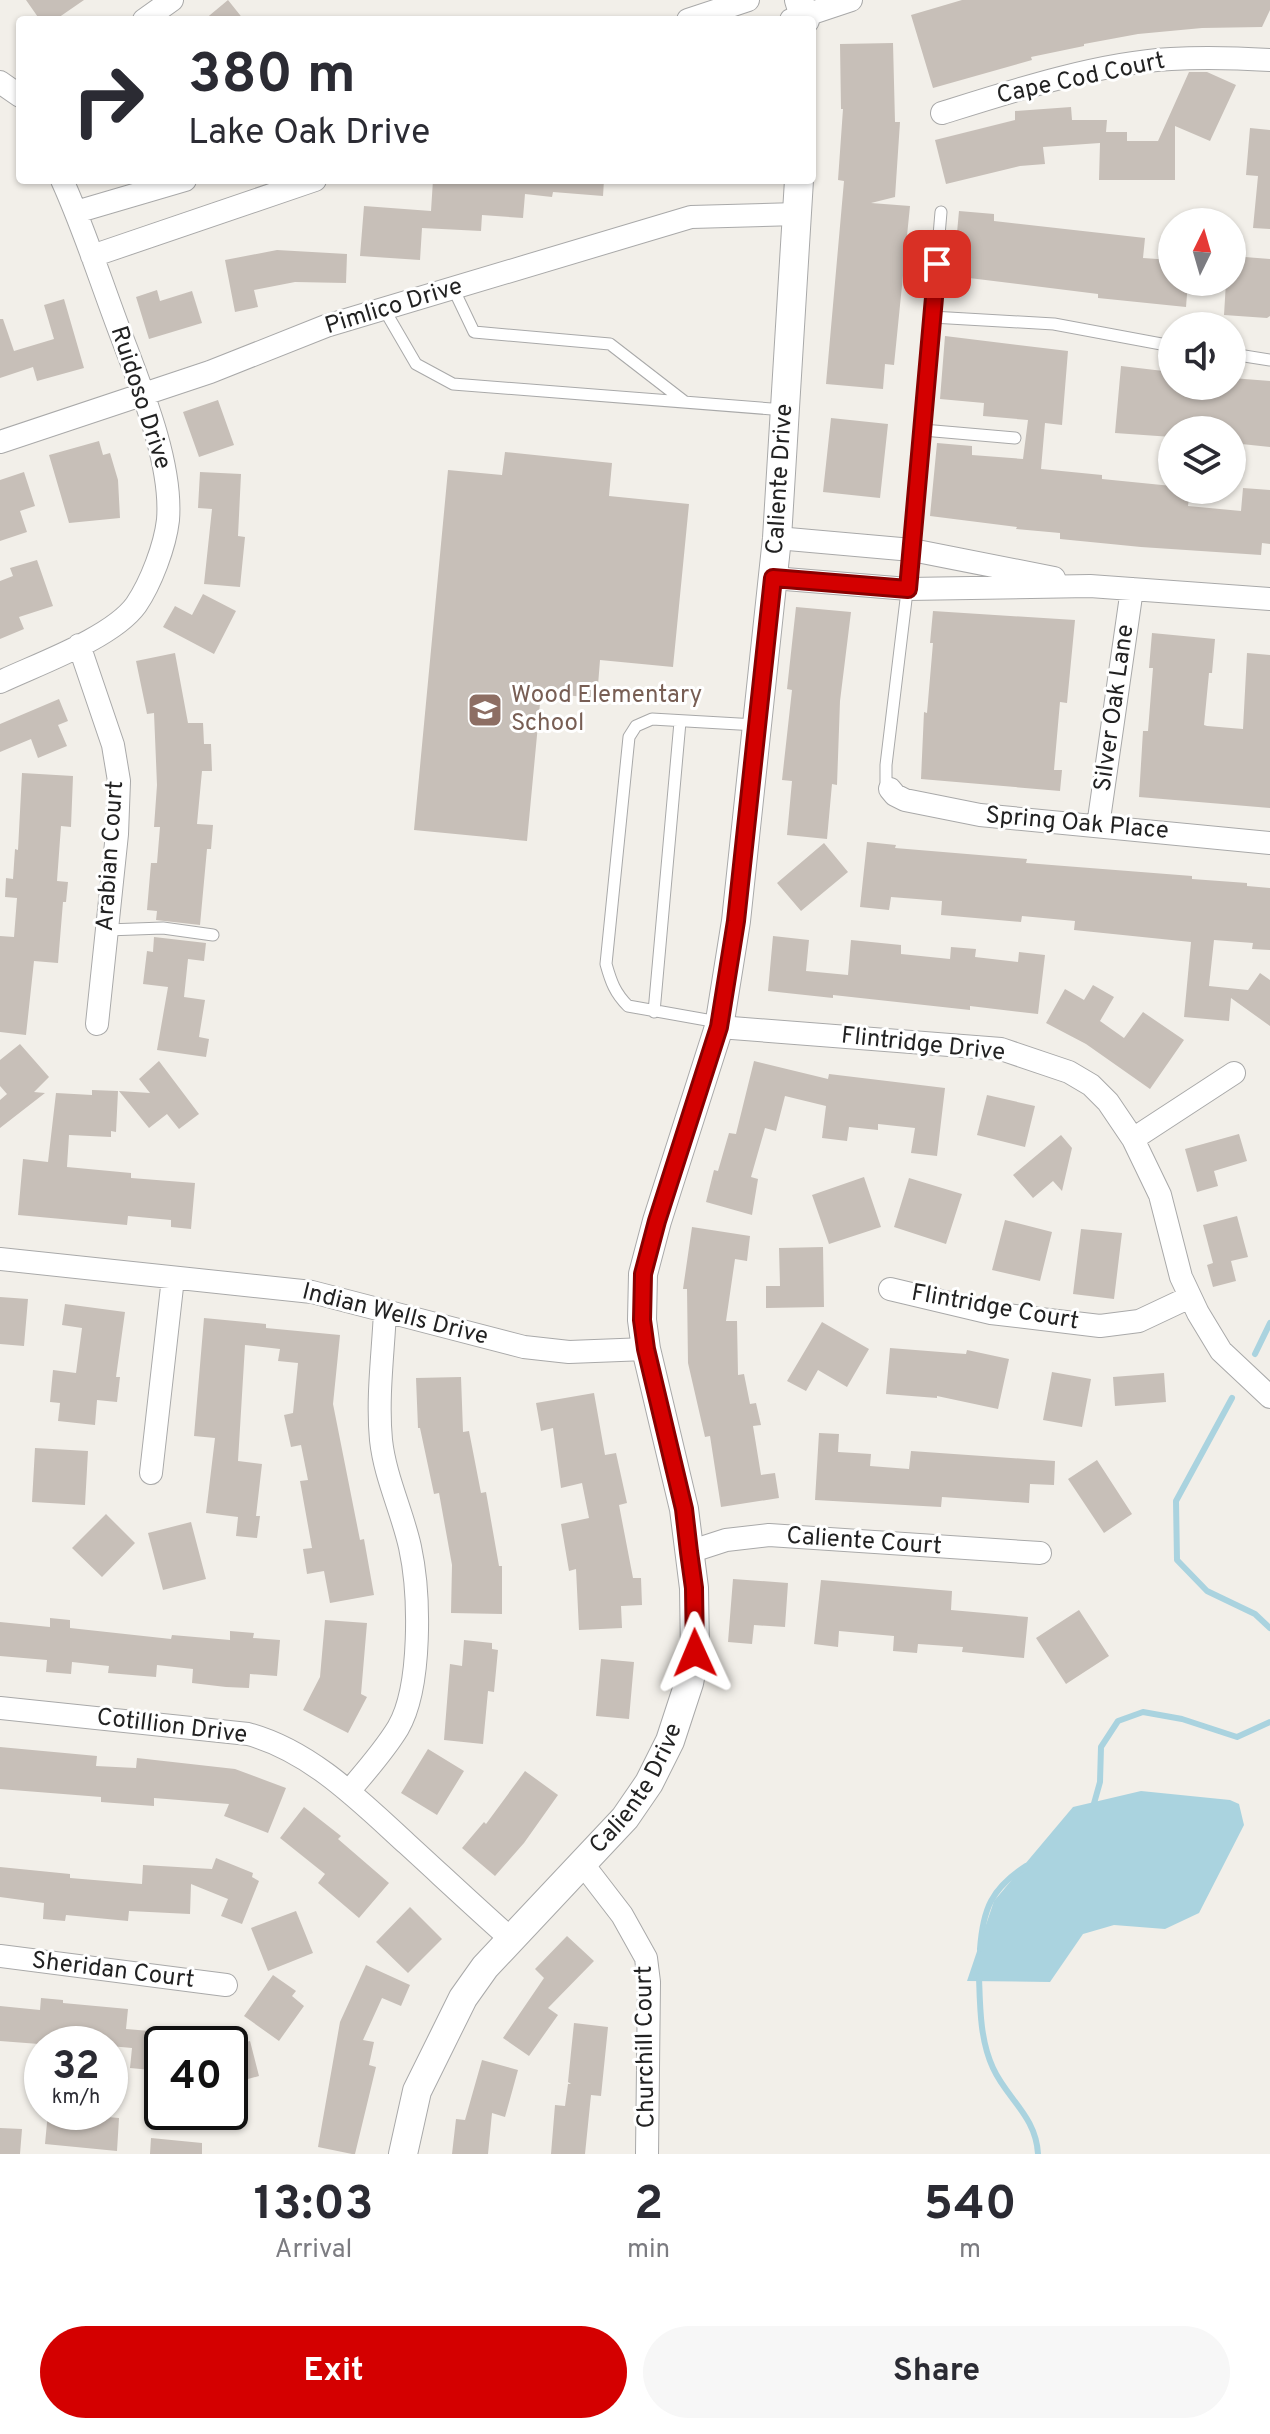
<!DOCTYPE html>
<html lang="en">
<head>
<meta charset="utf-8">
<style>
  :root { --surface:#fff; --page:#f7f7f7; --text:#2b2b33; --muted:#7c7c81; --accent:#d40000 }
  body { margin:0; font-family:Overpass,sans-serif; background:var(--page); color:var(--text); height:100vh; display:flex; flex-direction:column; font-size:30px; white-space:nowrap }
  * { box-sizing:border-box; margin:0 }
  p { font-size:26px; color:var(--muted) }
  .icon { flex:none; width:44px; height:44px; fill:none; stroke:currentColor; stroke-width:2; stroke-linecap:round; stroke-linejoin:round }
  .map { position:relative; height:2154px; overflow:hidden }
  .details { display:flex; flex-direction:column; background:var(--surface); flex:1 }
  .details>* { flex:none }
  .hud { position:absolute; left:16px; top:16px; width:800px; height:168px; border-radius:8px; box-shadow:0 2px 6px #0004; background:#fff; color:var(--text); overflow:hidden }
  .needle { width:52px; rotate:5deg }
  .controls { position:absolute; left:1158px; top:208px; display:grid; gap:16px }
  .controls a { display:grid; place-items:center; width:88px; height:88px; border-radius:50%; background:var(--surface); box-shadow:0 2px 6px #0004; font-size:40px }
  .speed { position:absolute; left:24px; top:2026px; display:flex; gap:16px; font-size:40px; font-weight:700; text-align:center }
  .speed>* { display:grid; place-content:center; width:104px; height:104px; border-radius:50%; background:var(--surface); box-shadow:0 2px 6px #0004; line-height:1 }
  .speed small { font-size:20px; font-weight:400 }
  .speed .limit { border:4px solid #111; border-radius:12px; background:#fff; color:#111 }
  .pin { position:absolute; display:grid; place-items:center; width:68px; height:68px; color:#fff; margin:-34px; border-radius:16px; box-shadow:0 4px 12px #0006 }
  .me { position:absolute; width:88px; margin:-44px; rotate:359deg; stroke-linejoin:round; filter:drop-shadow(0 0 6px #0008) }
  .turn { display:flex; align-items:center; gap:28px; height:168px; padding:0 40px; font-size:36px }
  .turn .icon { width:104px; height:104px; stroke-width:2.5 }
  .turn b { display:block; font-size:56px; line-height:68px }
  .eta { display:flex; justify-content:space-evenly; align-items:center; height:136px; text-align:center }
  .eta b { font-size:48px; font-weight:700; line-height:56px }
  .primary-button { display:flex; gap:16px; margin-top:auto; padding:16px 40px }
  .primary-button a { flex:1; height:92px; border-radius:48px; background:var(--accent); color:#fff; font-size:32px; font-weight:700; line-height:92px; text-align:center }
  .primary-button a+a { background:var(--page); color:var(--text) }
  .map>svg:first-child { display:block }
</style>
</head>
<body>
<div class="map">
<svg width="1270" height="2154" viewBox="0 0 1270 2154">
  <rect width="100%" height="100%" fill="#f2efe9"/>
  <path fill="#aad3df" d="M1141,1791L1230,1800L1239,1804L1244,1825L1199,1913L1165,1929L1114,1925L1083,1934L1050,1982L967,1981L994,1901L1073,1807Z"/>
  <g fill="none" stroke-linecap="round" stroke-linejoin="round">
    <path stroke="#aad3df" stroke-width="6" d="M1255,1354L1270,1323
      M1232,1398L1176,1501L1177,1560L1207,1591L1255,1614L1270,1628
      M1093,1807L1100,1782L1101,1747L1118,1721L1143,1712L1182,1719L1237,1737L1270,1722
      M980,1949C983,1909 991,1889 1026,1866
      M979,1976C980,2007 980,2040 993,2068C1007,2099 1036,2116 1038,2154"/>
  </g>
  <path fill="#c7bfb8" d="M26,0H84L55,20H40Z
    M228,0L244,20H204Z
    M962,0H1270V10L1262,27L1202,28L1138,34L1084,44V46L1031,57L1032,60L933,88L911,15Z
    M893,43L895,122H900L895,197L871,203L910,206L894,365L885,364L883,389L826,384L844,181L838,180L843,109H841L840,44Z
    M1189,72H1207L1236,85L1210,141L1175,126V180H1099L1100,143L1043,147L1045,164L1020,166L946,184L935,140L1015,120V111L1071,107L1072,120H1107L1106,132H1127V141H1158Z
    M1250,128L1270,130V229L1253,228L1258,176L1246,175Z
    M433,180H604L603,196L553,192L552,197L525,194L523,218L482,215L481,231L422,228L420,260L360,256L364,206L431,211Z
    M959,211L994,214V221L1145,238L1143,258L1172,260V282H1188L1186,307L1098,298V294L953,276Z
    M277,250L347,254L346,283L295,282L254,290L258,307L235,312L225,260Z
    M1232,256L1270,259V316L1267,318L1224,315L1226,282H1232Z
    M157,290L160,301L192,291L202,323L149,339L136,297Z
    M64,299L84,368L37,381L33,367L0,378V319H3L14,351L54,339L44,305Z
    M945,336L1068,351L1062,425L1045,423L1041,469L1102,475V479L1172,486V490H1190L1188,506L1241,511L1243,488L1270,490V544L1262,543L1261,555L1141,547L1060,539V533L1016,529L1017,527L930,516L937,443L972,446V455L1023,459L1028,420L983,416L984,403L940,399Z
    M1121,366L1172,372V386H1232V378L1270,381V447L1232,443V430H1172V437L1115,433Z
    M218,400L234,445L199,457L183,412Z
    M831,418L888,424L880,498L823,492Z
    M99,441L103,455L110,453L118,480L120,518L69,523L49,455Z
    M505,452L612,463L609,496L689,504L673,667L600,660L597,698L541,693L527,841L414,830L448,470L502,475Z
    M24,472L35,506L20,511L27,532L0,541V480Z
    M200,472L241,474L238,536L245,537L240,587L204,584L212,509L198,508Z
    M37,560L53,606L19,617L24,629L0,639V581L13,576L10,568Z
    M203,594L236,611L214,654L163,627L175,606L192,615Z
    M796,607L851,612L840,701L837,785L832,784L827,839L787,835L792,781L782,780L792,690L787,689Z
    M933,611L1075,620L1067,703L1060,702L1054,770H1062L1060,791L921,779L924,712L927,713L933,643H930Z
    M1152,633L1215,639L1212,673H1209L1204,725L1207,726L1243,729L1247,653L1270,655V808L1139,797L1143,731H1148L1153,668H1149Z
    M175,653L188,723H203L204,744H211L212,771H202L197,824L213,825L211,849H207L200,925L156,920L157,911L147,910L151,863H157L160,827H154L157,785L154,713L147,714L136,661Z
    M59,699L68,721L58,725L67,746L38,758L31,739L0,752V724Z
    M22,773L73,776L71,827L61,826L57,881L68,882L66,902H63L58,963L34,961L26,1035L0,1032V936L14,937L17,898L5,897L6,878L13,879L15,849L18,850Z
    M867,842L896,845L895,848L1027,859L1026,863L1192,876V879L1247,883V886L1270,888V950L1252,949L1253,943L1214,940L1209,986L1248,990L1260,973L1270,980V1026L1231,998L1229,1021L1184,1017L1191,942L1074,930L1075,921L1022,916L1021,922L941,915L942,901L891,897L889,910L860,907Z
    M824,843L848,872L801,911L777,883Z
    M773,936L809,940L806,971L848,975L851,940L901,945V954L950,959L951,947L976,949L975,957L1018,962L1019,952L1045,955L1038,1014L970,1006V1010L833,995V998L768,991Z
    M154,937L206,943L204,961L188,959L184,997L205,1000L199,1037L209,1039L206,1057L157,1050L168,987L143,984L147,951L153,952Z
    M1093,985L1114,997L1100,1021L1124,1038L1143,1012L1184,1040L1150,1089L1086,1044L1046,1023L1065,989L1084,1000Z
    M20,1044L49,1077L34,1092L45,1093L0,1128V1100L7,1094L0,1086V1060Z
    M159,1061L199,1114L179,1129L167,1114L149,1128L119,1091L150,1093L139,1079Z
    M754,1061L828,1079L829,1074L945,1088L937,1156L911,1153L915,1128L878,1124V1130L849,1127L847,1141L822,1138L826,1106L785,1096L776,1131L765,1128L751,1177L758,1179L752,1215L706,1202L714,1170L718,1171L729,1133L736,1134Z
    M92,1090L118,1091L116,1132L111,1131V1137L69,1135L67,1167L131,1173V1178L195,1183L191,1229L171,1227V1220L128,1216L127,1225L18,1215L23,1159L48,1162L56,1093L92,1095Z
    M987,1095L1035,1106L1025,1147L977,1135Z
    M1239,1134L1247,1161L1214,1171L1218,1186L1197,1192L1185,1149Z
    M1061,1135L1072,1148L1062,1191L1053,1181L1033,1198L1013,1175Z
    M864,1177L881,1227L829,1244L812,1195Z
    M909,1178L962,1194L946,1244L894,1227Z
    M1237,1216L1248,1257L1231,1261L1236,1281L1213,1287L1207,1265L1213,1263L1203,1225Z
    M1005,1220L1052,1232L1040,1281L992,1270Z
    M692,1227L750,1236L747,1261L735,1259L726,1321H737L738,1375L744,1374L750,1404L756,1403L761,1425L753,1426L761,1475L775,1473L779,1498L721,1507L710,1436L705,1437L688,1363L687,1289H683Z
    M1081,1229L1122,1233L1114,1299L1073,1294Z
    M823,1247L824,1307L766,1308V1286H780L779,1248Z
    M0,1297L28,1299L24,1346L0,1344Z
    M65,1304L125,1312L116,1377H120L117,1402L97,1400L95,1425L58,1421L60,1403L50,1402L53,1370L76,1373L82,1328L62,1325Z
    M204,1318L266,1324V1328L340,1335L333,1404L360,1540L364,1539L374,1595L330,1603L324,1571L307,1574L303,1549L312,1548L300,1481L308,1480L301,1445L291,1447L284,1415L293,1413L298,1363L278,1361L280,1349L245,1345L238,1461L262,1464L256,1516H260L257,1538L236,1536L238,1517L206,1513L215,1438L194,1436Z
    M822,1322L869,1349L847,1387L818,1370L806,1391L787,1381Z
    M890,1348L966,1354L967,1350L1009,1359L998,1409L937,1396V1398L886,1394Z
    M1052,1372L1091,1379L1082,1427L1043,1420Z
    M1164,1373L1166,1402L1115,1406L1113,1377Z
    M461,1377L463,1432L469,1431L481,1493L486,1492L499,1566H502V1614L451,1613L452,1565L439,1493L434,1494L420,1428H418L416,1378Z
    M594,1393L605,1455L616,1453L627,1503L619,1505L633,1578H641L642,1605L621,1606L622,1628L579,1630L576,1569L569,1571L561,1524L589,1518L582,1483L561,1488L553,1428L541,1431L536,1403Z
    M819,1433L839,1434L838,1452L871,1454L870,1466L909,1469L911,1451L1055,1461L1054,1485L1030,1484L1029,1503L942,1497L941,1507L815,1500Z
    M35,1448L88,1451L85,1505L32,1502Z
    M1097,1460L1132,1514L1104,1533L1068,1479Z
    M106,1514L135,1543L102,1577L72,1548Z
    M191,1522L206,1579L163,1590L148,1533Z
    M733,1579L788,1583L785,1627L754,1625L752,1644L728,1642Z
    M821,1580L952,1591L951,1610L1028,1617L1024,1658L962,1652L963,1647L918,1644L917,1653L893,1651L894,1636L839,1631L838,1647L814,1644Z
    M1079,1610L1109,1656L1066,1684L1036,1638Z
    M50,1618L70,1620V1628L171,1639L172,1635L230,1640V1631L254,1633L253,1638L280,1640L277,1676L250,1674L249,1688L226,1687L192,1683L193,1669L157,1665L156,1677L108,1673L109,1666L72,1662L71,1674L46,1672L47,1660L0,1656V1622L50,1627Z
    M325,1620L367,1623L361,1694L367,1697L348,1733L303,1710L320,1677Z
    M464,1640L492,1643V1649L498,1650L494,1692L488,1691L483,1744L444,1740L450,1664L462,1666Z
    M601,1659L634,1662L629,1719L596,1716Z
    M0,1747L97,1756L96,1766L136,1768L137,1758L235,1769L286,1788L268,1833L224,1816L229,1804L154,1798V1806L101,1802V1797L0,1789Z
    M428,1749L464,1771L437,1815L401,1793Z
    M525,1771L558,1795L524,1843L495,1876L462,1848L484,1822L486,1824Z
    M304,1807L341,1836L338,1839L389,1883L359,1918L318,1883L325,1874L280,1838Z
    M216,1858L253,1873L252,1877L259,1881L242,1924L221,1916L228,1899L191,1884L190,1914L129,1911L128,1921L66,1915L65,1921L43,1919L44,1903L0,1897V1867L70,1874V1878L142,1884L143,1865L212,1869Z
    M410,1907L442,1939L408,1973L376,1942Z
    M296,1911L313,1953L268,1971L251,1928Z
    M567,1936L594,1961L548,2008L558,2015L529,2056L503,2038L544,1978L535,1969Z
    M366,1965L410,1985L401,2006L382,1998L363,2040L374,2042L369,2065L376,2067L355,2154H352L318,2147L340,2022Z
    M273,1975L296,1991L292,1996L304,2006L279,2041L244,2016Z
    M41,1998L63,2000V2003L128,2009L126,2029L162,2032V2071L130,2068L132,2048L110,2046V2044L59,2042V2044H39L0,2041V2006L40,2010Z
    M574,2023L608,2027L601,2096L591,2095L585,2154H551L555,2105L565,2106L568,2084H571L568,2082Z
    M250,2041L259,2076L230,2084V2046Z
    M482,2060L518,2070L505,2117L492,2113L488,2154H452L456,2119L465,2120Z
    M48,2112L119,2118L117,2151L45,2144Z
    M0,2128L22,2129L20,2154H0Z
    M151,2138L202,2143V2154H150Z"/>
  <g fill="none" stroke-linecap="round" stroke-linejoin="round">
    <defs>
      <path id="service" d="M453,288L474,332L610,344L685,402
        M384,309L416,364L453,384L785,410
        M932,317L1054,324L1172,346
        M1232,354L1270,360
        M923,430L1015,438
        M890,789L886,783V765L912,550L941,212
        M107,930L163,928L213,935
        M654,1012L680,722
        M718,1022L628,1006C615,993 611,982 606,964L629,737L636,726L652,719L756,725"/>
      <path id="minor" d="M144,20L172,0
        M688,20L748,0
        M791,20L851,0
        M0,82L20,96
        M942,113C1012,91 1098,63 1171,59C1204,57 1237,58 1270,60
        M76,212L185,180
        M92,256L315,180
        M0,442L210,372L326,326L691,217L797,214
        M777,538L912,550L1054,578
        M773,578L908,589L1090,586L1270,599
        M79,645L113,745L119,781L117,834L97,1024
        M0,682C38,664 112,638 136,605C151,583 165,546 168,520C173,458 135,374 114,316C97,270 82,224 62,180
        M890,789L895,795L905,800L980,815L1270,843
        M1098,826L1132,589
        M719,1027L1001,1049L1069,1072L1091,1085L1108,1102L1133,1139L1160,1195L1181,1277L1198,1313L1221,1351L1270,1397
        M1133,1139L1234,1073
        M0,1259L312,1292L524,1347L569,1352L646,1349
        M890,1289L991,1313L1100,1326L1139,1321L1190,1297
        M151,1473L173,1278
        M689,1552L726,1540L769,1535L1040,1553
        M0,1708L248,1734C311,1751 360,1801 407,1844C442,1876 476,1908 511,1939
        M349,1791C366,1771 384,1751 398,1728C422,1687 420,1593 410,1547C402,1511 385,1477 381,1440C377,1398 383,1354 385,1312
        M582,1863L622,1915L646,1958L649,1982L647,2154
        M0,1956L226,1985"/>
      <g id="tertiary">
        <path d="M799,0L805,20"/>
        <path id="s1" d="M403,2154L417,2091L463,1998L485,1967L625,1818L649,1783L670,1741L689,1683L695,1653L694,1588L684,1509L646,1349L642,1320L643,1274L657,1221L719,1027L736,921L777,538L799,180"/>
      </g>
    </defs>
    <use href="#service" stroke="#a9a9a9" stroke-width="13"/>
    <use href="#minor" stroke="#a9a9a9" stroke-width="24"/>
    <use href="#tertiary" stroke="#a9a9a9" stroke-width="30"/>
    <use href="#service" stroke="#fff" stroke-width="11"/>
    <use href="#minor" stroke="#fff" stroke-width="22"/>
    <use href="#tertiary" stroke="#fff" stroke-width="28"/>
  </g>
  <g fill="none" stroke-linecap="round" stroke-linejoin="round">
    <defs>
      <path id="route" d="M695,1653L694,1588L689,1552L684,1509L646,1349L642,1320L643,1274L657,1221L719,1027L736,921L773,578L908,589L937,264"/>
    </defs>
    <use href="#route" stroke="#8a0000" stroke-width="20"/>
    <use href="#route" stroke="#d40000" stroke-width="14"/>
  </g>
  <defs>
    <symbol id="school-square" viewBox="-11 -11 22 22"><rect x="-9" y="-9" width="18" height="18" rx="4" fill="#8d6e63" stroke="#fff"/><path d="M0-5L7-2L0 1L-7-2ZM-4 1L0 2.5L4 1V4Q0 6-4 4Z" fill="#fff"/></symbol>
  </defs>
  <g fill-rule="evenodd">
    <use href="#school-square" x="465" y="690" width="40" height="40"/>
  </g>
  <g text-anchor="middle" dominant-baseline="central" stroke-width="6" stroke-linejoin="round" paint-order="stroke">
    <g font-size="24" fill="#222" stroke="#fff">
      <text transform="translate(1081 79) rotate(-12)">Cape Cod Court</text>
      <text transform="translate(394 307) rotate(-17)">Pimlico Drive</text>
      <text transform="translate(140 398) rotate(72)">Ruidoso Drive</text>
      <text stroke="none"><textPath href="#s1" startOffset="1786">Caliente Drive</textPath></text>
      <text transform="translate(1115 708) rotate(-82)">Silver Oak Lane</text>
      <text transform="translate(1077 824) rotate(5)">Spring Oak Place</text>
      <text transform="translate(111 856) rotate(-86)">Arabian Court</text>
      <text transform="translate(923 1045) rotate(6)">Flintridge Drive</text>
      <text transform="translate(995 1308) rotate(10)">Flintridge Court</text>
      <text transform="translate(395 1315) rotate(14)">Indian Wells Drive</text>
      <text transform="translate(864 1542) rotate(4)">Caliente Court</text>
      <text transform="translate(172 1727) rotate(7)">Cotillion Drive</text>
      <text stroke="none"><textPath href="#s1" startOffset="442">Caliente Drive</textPath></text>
      <text transform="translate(113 1971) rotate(7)">Sheridan Court</text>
      <text transform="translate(646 2047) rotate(-91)">Churchill Court</text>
    </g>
    <g font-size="24" fill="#785e54" stroke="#fff" text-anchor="start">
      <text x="511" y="696">Wood Elementary<tspan x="511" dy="28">School</tspan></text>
    </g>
  </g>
</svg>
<div class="controls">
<a><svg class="needle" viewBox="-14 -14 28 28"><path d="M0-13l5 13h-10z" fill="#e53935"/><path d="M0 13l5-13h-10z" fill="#7c7c81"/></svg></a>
<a><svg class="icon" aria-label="sound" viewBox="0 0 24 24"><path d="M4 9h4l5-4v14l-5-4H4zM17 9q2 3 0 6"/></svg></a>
<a><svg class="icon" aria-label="layers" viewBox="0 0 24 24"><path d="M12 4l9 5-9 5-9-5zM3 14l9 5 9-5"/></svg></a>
</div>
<div class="speed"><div>32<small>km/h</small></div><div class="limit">40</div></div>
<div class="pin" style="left:937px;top:264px;background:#d93025"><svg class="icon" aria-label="arrive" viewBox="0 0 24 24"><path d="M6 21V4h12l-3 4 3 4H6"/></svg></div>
<svg class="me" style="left:695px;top:1653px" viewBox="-20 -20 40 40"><path d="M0-17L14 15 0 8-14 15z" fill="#d40000" stroke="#fff" stroke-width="4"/></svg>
<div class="hud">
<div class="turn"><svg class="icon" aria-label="right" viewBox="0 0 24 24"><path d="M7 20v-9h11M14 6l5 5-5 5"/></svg><div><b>380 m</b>Lake Oak Drive</div></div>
</div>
</div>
<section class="details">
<div class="eta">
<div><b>13:03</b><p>Arrival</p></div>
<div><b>2</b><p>min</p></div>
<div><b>540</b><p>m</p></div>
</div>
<div class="primary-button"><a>Exit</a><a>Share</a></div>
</section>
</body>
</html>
